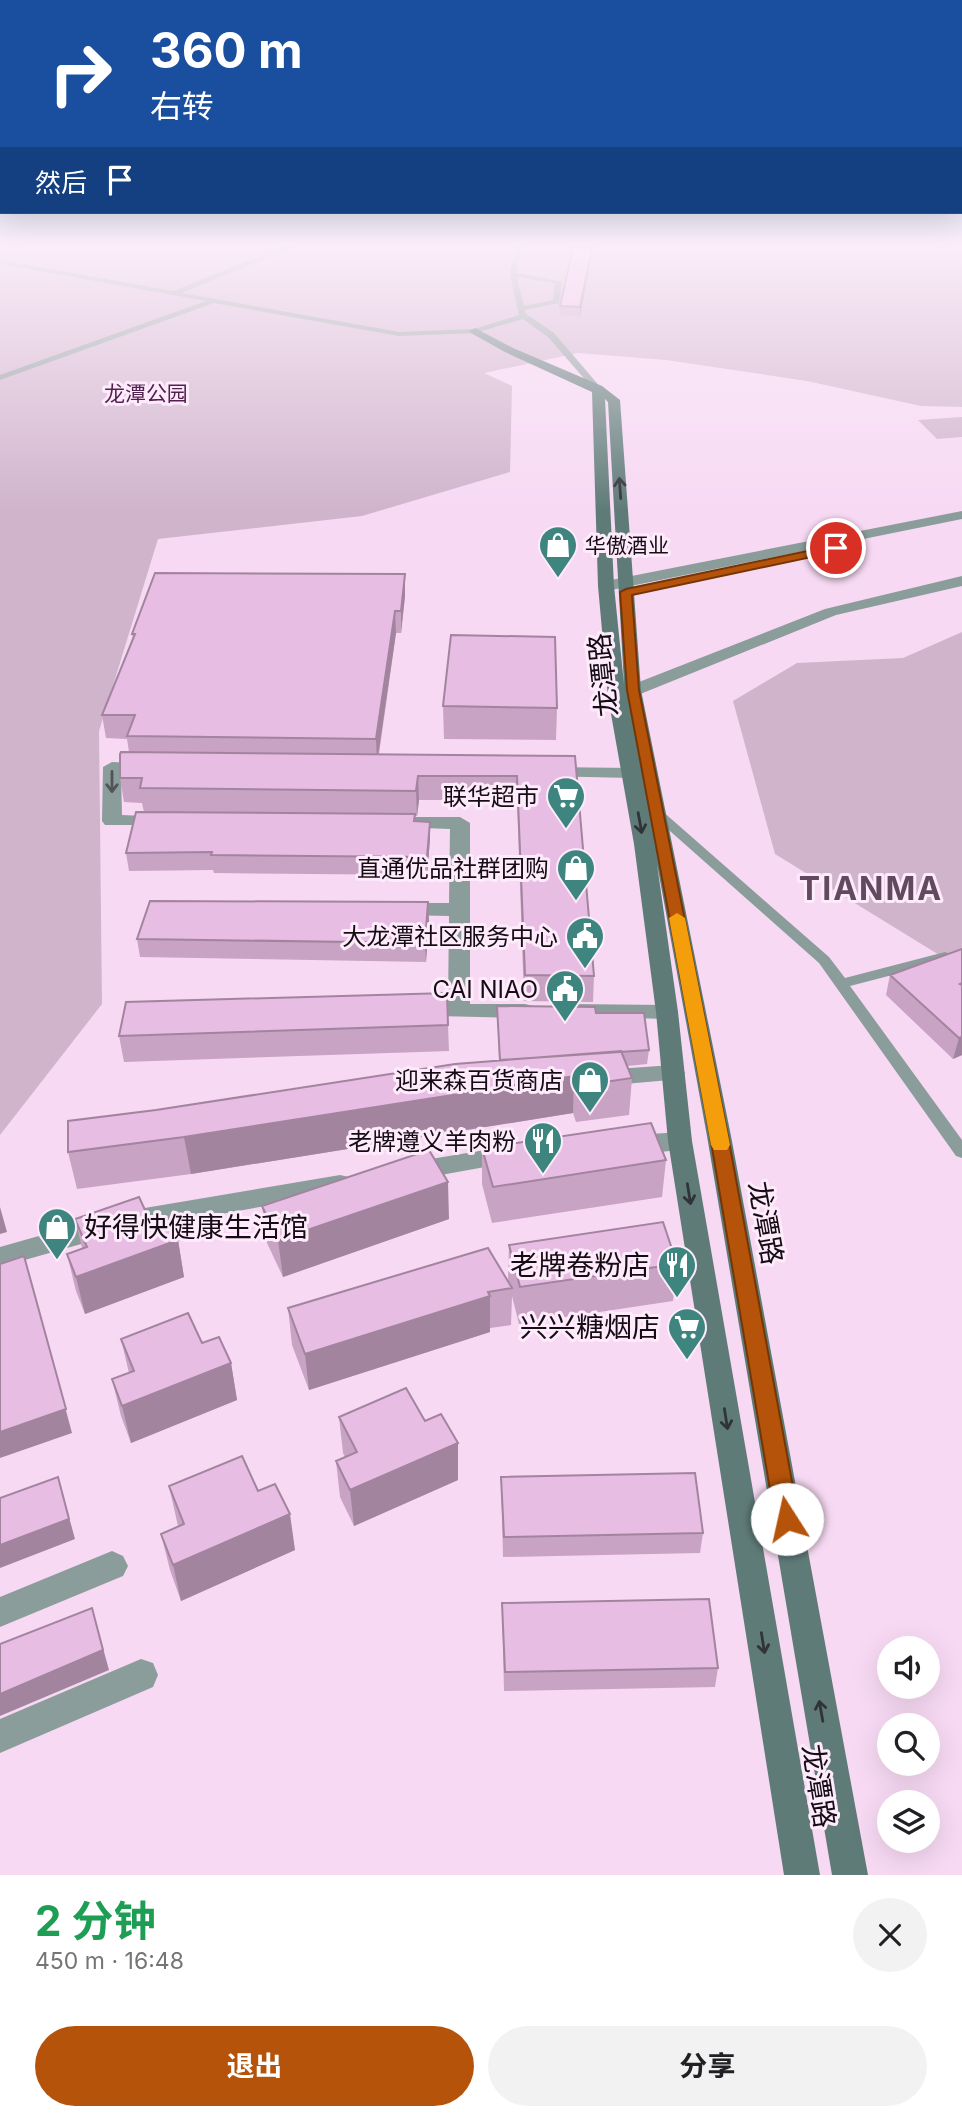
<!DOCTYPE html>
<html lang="zh">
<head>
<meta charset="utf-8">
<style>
  :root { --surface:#fff; --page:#f2f2f2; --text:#202124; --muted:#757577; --accent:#b45309 }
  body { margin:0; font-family:Inter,"Noto Sans SC",sans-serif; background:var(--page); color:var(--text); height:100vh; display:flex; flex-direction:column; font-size:26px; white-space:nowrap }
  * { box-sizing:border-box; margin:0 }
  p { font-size:23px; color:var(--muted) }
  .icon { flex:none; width:38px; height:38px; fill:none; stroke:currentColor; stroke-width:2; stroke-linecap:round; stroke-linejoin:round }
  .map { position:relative; height:1875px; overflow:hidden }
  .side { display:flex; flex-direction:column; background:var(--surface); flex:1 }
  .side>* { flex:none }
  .guide { position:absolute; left:0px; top:0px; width:962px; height:214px; box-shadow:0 7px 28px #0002; background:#1a4fa0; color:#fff; overflow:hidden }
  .controls { position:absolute; left:877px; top:1636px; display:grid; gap:14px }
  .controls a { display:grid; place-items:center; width:63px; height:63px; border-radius:50%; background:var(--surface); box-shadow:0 7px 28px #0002; font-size:35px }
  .pin { position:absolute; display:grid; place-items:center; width:60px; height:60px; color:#fff; margin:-30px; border:4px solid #fff; border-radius:50%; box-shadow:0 2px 7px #0007 }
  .me { position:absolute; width:77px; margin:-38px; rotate:350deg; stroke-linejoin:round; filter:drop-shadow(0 0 5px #0008) }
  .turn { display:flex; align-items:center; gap:24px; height:147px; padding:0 35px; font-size:32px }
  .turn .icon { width:91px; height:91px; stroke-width:2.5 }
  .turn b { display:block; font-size:49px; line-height:60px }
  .then { display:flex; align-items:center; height:66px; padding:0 35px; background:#0003; gap:14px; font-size:26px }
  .round { display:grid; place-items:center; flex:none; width:74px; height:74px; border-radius:37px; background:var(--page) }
  .head { display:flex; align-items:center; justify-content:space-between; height:119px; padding:0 35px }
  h1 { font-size:42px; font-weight:700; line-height:52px; color:#1e9e55 }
  .cta { display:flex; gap:14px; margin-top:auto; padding:14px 35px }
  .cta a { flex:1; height:80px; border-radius:42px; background:var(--accent); color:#fff; font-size:28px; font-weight:700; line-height:80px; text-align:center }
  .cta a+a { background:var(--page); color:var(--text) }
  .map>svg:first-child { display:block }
</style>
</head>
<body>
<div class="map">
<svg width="962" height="1875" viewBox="0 0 962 1875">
  <rect width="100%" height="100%" fill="#f7d9f3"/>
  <path fill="#d0b4cc" d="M0,248H962V407L921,406L807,381L666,360L578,353L484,373L512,386L510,472L362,516L158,539L99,731L102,1004L0,1135Z
    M962,417V437L937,439L918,420Z
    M962,632V969L775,854L733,701L797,663L903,658Z"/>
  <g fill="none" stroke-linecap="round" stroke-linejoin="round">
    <path fill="#8b9d9b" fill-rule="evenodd" d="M284,247H294L182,293L399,332L474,329L519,315L510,274L515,247H521L517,273L562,282L559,303L525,310L526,314L554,333L602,389L595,391L548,337L523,319L475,333L399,336L214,303L0,380V375L206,301L0,264V260L173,291ZM517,277L555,283L553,300L524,306Z
      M657,809L661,810L829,957L845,978L945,952L950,954L952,957L950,960L850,986L962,1140V1158L956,1156L819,963L653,816L651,813Z"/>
    <path fill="#8b9d9b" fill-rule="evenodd" d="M962,511V519L606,591L598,586L606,581Z
      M962,576V586L836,615L623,701L617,702L608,697L611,693L825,609Z
      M112,762L155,764L158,768L155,772L121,773L122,815L168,817L171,821L168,825H105L102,821L103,767Z
      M549,767L631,768L640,773L631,778L543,776L540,772Z
      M403,817H460L470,823V1004H525L533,1006L536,1011L533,1016L525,1018L437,1016L434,1011L437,1006L448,1004L449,916L402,915L395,913L392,909L395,905L402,903H449L450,829L396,827L393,823Z
      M568,1004L667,1005L675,1007L678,1012L675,1017L667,1019L560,1016L557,1011L560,1006Z
      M673,1065L681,1067L685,1073L681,1079L602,1086L594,1084L590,1078L594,1072L602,1070Z
      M680,1132L689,1135L692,1141L689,1147C670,1153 641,1154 622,1148L619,1142L622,1136Z
      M509,1146L518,1149L521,1155L518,1161L413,1180L404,1178L401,1171L404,1164L413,1162Z
      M340,1175L349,1177L353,1184L349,1191L127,1231L0,1267V1247L127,1211Z
      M112,1551L123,1556L128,1566L123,1576L0,1627V1597Z
      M141,1659L153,1663L158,1675L153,1687L0,1753V1719Z"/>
    <path fill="#5f7b78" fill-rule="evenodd" d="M475,328L513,348L602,386L620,400L641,690L731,1136L868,1875H832L707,1136L657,864L678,1012L692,1141L820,1875H784L668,1141L656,1012L634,844L608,697L598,586L592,392L505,352L471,333L469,331ZM605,399L608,402L624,684L614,586Z"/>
  </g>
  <path fill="#c8a3c3" d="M573,248H593L580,317L560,315V306Z
    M405,574V596L401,633H396L379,754L575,756L594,976L593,1002L524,1001L517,800H419L417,816H415V821L430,822V839L427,875L214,873L213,870L129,871L126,853L144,812L142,803L124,802L120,778L129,752L127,739L106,738L102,715L133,639L132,634Z
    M443,706L557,708L556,740L444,739Z
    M429,920L426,962L140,957L137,939Z
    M962,949V1055L953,1059L886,995L890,975Z
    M497,1006L596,1013L649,1050L647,1064L627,1066L632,1078L629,1115L576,1122L573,1113L191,1174L77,1189L68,1152L156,1110L499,1060Z
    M448,1025L449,1051L124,1062L119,1036Z
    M482,1148L666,1160L662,1197L492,1223L482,1184Z
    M262,1206L449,1219L283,1277L267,1243Z
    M75,1219L151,1223L178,1240L184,1277L85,1314L76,1291L67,1254L82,1248Z
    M509,1245L677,1264L673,1301L519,1324L512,1296L511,1325L490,1328V1332L309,1390L292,1345L288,1308L508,1281Z
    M121,1339L202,1343L231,1363L237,1400L131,1443L121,1416L112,1379L129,1373Z
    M339,1417L425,1421L458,1443V1480L354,1526L340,1497L336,1461L345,1457L343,1453Z
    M501,1477L703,1533L700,1553L503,1557Z
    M169,1486L258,1491L295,1550L181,1601L170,1570L161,1534L178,1526Z
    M502,1603L718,1668L715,1687L504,1691Z"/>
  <path fill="#a2849f" d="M592,248H593L580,317V307Z
    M405,574V596L401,633V611Z
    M395,611L396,633L377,763L376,739Z
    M418,776L419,800L417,816L416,791Z
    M430,822V839L427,875V857Z
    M428,902L429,920L426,962L425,943Z
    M962,1037V1055L953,1059L959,1038Z
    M574,1076L573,1113L191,1174L184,1137Z
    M448,1182L449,1219L283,1277L278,1240Z
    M0,1207L7,1232L0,1234Z
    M178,1240L184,1277L85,1314L76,1277Z
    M31,1280L72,1433L0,1458V1432Z
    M490,1296V1332L309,1390L305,1354Z
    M231,1363L237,1400L131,1443L122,1406Z
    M458,1443V1480L354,1526L350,1490Z
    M58,1477L75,1539L0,1568V1545Z
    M290,1514L295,1550L181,1601L173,1565Z
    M92,1608L109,1670L0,1716V1694Z"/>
  <path fill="#e8bde3" stroke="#a2849f" stroke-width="2" d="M573,248H592L580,307L560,306Z
    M155,573L405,574L401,611H395L376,739L127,736L135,715H102L135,634H132Z
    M451,635L555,637L557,708L443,706Z
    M121,752L575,756L594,976L525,975L517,776H418L416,791L140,788L142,778H120V754Z
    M136,812L415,814L414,821L430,822L427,857L211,855L212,852L126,853Z
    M150,901L428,902L425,943L137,939Z
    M962,949V983L960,984L962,985V1037L959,1038L890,975Z
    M447,993L448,1025L119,1036L126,1002Z
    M497,1006L595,1007L596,1013H644L649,1050L500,1060Z
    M621,1051L632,1078L578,1086L574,1076L184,1137L68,1152V1121L156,1110L455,1064Z
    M651,1123L666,1160L493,1187L482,1148Z
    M429,1150L448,1182L278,1240L262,1206Z
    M139,1197L151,1223L167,1218L178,1240L76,1277L67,1254L87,1247L75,1219Z
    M663,1222L677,1264L520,1287L509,1245Z
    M488,1248L512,1288L488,1292L490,1296L305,1354L288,1308Z
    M24,1256L66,1409L0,1432V1264Z
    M188,1313L202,1343L219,1337L231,1363L122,1406L112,1379L134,1371L121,1339Z
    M406,1388L425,1421L441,1414L458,1443L350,1490L336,1461L357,1452L339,1417Z
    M242,1456L258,1491L275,1484L290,1514L173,1565L161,1534L184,1524L169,1486Z
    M695,1473L703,1533L504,1537L501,1477Z
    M58,1477L69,1519L0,1545V1498Z
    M709,1599L718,1668L505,1672L502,1603Z
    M92,1608L103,1650L0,1694V1644Z"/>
  <defs><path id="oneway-shaft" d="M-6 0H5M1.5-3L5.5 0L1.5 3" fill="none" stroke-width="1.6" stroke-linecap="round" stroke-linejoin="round" transform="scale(1.75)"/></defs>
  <g stroke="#303338">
    <use href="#oneway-shaft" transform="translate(620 488) rotate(-94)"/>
    <use href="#oneway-shaft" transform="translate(640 823) rotate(80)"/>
    <use href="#oneway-shaft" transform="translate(689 1194) rotate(81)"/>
    <use href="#oneway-shaft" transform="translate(726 1419) rotate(81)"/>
    <use href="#oneway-shaft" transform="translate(763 1643) rotate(81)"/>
    <use href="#oneway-shaft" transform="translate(821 1711) rotate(-100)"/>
  </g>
  <use stroke="#505458" href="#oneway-shaft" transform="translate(112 782) rotate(90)"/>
  <linearGradient id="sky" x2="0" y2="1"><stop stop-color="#7bb8d5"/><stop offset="0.48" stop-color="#fbeefa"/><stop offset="1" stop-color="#fbeefa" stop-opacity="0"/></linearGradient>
  <rect width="962" height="510" fill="url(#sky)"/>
  <path fill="#b45309" stroke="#753606" stroke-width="2" d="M836,545L840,546V551L632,595L639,690L728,1136L799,1519L795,1527L787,1530L779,1527L775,1519L710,1136L627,690L620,592L626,589Z"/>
  <path fill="#f59e0b" d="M677,913L685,918L730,1145L727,1150H714L711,1145L669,918Z"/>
  <defs>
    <symbol id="shop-pin" viewBox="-11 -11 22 30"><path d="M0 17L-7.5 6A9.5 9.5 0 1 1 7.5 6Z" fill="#3e8580" stroke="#fdebfb"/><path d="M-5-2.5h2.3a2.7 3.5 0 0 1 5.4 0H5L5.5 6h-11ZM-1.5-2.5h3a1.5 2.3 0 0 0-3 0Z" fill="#fff"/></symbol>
    <symbol id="supermarket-pin" viewBox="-11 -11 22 30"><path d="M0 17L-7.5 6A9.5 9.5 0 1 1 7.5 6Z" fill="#3e8580" stroke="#fdebfb"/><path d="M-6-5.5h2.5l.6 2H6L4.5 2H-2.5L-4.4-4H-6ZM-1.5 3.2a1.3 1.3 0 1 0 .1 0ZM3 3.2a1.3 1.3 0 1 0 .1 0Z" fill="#fff"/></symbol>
    <symbol id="civic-pin" viewBox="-11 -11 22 30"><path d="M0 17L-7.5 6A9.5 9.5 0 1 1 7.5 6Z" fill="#3e8580" stroke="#fdebfb"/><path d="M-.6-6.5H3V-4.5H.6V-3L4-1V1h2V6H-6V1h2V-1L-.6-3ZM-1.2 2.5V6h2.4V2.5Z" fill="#fff"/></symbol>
    <symbol id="restaurant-pin" viewBox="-11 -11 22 30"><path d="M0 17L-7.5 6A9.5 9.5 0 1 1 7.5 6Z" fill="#3e8580" stroke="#fdebfb"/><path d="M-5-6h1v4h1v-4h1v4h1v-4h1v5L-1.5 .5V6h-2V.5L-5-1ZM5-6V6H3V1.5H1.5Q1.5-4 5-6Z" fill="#fff"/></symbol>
  </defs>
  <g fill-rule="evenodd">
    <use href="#shop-pin" x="536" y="523" width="44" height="60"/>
    <use href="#supermarket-pin" x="544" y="774" width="44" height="60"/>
    <use href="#shop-pin" x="554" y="846" width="44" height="60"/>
    <use href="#civic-pin" x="563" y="914" width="44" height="60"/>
    <use href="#civic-pin" x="543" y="967" width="44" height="60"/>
    <use href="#shop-pin" x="568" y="1058" width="44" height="60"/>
    <use href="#restaurant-pin" x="521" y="1119" width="44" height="60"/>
    <use href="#shop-pin" x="35" y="1205" width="44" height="60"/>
    <use href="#restaurant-pin" x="655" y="1243" width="44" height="60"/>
    <use href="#supermarket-pin" x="665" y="1305" width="44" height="60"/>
  </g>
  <g text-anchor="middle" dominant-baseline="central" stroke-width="6" stroke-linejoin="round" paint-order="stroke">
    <g font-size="21" fill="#521f4e" stroke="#fdebfb">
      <text x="146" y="393">龙潭公园</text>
    </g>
    <g font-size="21" fill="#160c15" stroke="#fdebfb" text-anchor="start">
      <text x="585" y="545">华傲酒业</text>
    </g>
    <g font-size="24" fill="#160c15" stroke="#fdebfb" text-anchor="end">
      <text x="539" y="796">联华超市</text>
      <text x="549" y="868">直通优品社群团购</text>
      <text x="558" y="936">大龙潭社区服务中心</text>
      <text x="538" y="989">CAI NIAO</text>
      <text x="563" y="1080">迎来森百货商店</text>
      <text x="516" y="1141">老牌遵义羊肉粉</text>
    </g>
    <g font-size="28" fill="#160c15" stroke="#fdebfb">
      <text transform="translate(603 675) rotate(-96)">龙潭路</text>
      <text transform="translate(766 1223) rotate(80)">龙潭路</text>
      <text transform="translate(819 1786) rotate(81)">龙潭路</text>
    </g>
    <g font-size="28" fill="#160c15" stroke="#fdebfb" text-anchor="end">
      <text x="84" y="1227" text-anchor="start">好得快健康生活馆</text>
      <text x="650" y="1265">老牌卷粉店</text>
      <text x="660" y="1327">兴兴糖烟店</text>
    </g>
    <g font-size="32" font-weight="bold" letter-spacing="2" fill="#62495f" stroke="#fdebfb">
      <text x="871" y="888">TIANMA</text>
    </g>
  </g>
</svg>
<div class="controls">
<a><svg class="icon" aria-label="sound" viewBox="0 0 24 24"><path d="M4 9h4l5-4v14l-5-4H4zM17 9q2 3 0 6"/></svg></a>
<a><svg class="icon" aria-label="search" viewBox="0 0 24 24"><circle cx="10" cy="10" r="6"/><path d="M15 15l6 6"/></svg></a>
<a><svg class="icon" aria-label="layers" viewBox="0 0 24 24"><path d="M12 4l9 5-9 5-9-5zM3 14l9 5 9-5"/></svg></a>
</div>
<div class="pin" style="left:836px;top:548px;background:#d93025"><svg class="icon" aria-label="arrive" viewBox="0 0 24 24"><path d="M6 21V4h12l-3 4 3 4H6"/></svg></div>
<svg class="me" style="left:787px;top:1519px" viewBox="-20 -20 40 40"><circle r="19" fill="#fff"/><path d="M0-13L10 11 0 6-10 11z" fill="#b45309"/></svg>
<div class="guide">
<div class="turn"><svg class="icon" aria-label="right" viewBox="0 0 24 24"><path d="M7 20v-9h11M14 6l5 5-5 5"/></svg><div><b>360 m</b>右转</div></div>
<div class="then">然后<svg class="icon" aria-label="arrive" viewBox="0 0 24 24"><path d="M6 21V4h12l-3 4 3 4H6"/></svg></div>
</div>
</div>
<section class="side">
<div class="head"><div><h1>2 分钟</h1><p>450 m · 16:48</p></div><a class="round"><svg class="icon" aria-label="close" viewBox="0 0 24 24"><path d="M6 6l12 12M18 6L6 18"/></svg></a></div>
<div class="cta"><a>退出</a><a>分享</a></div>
</section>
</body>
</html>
